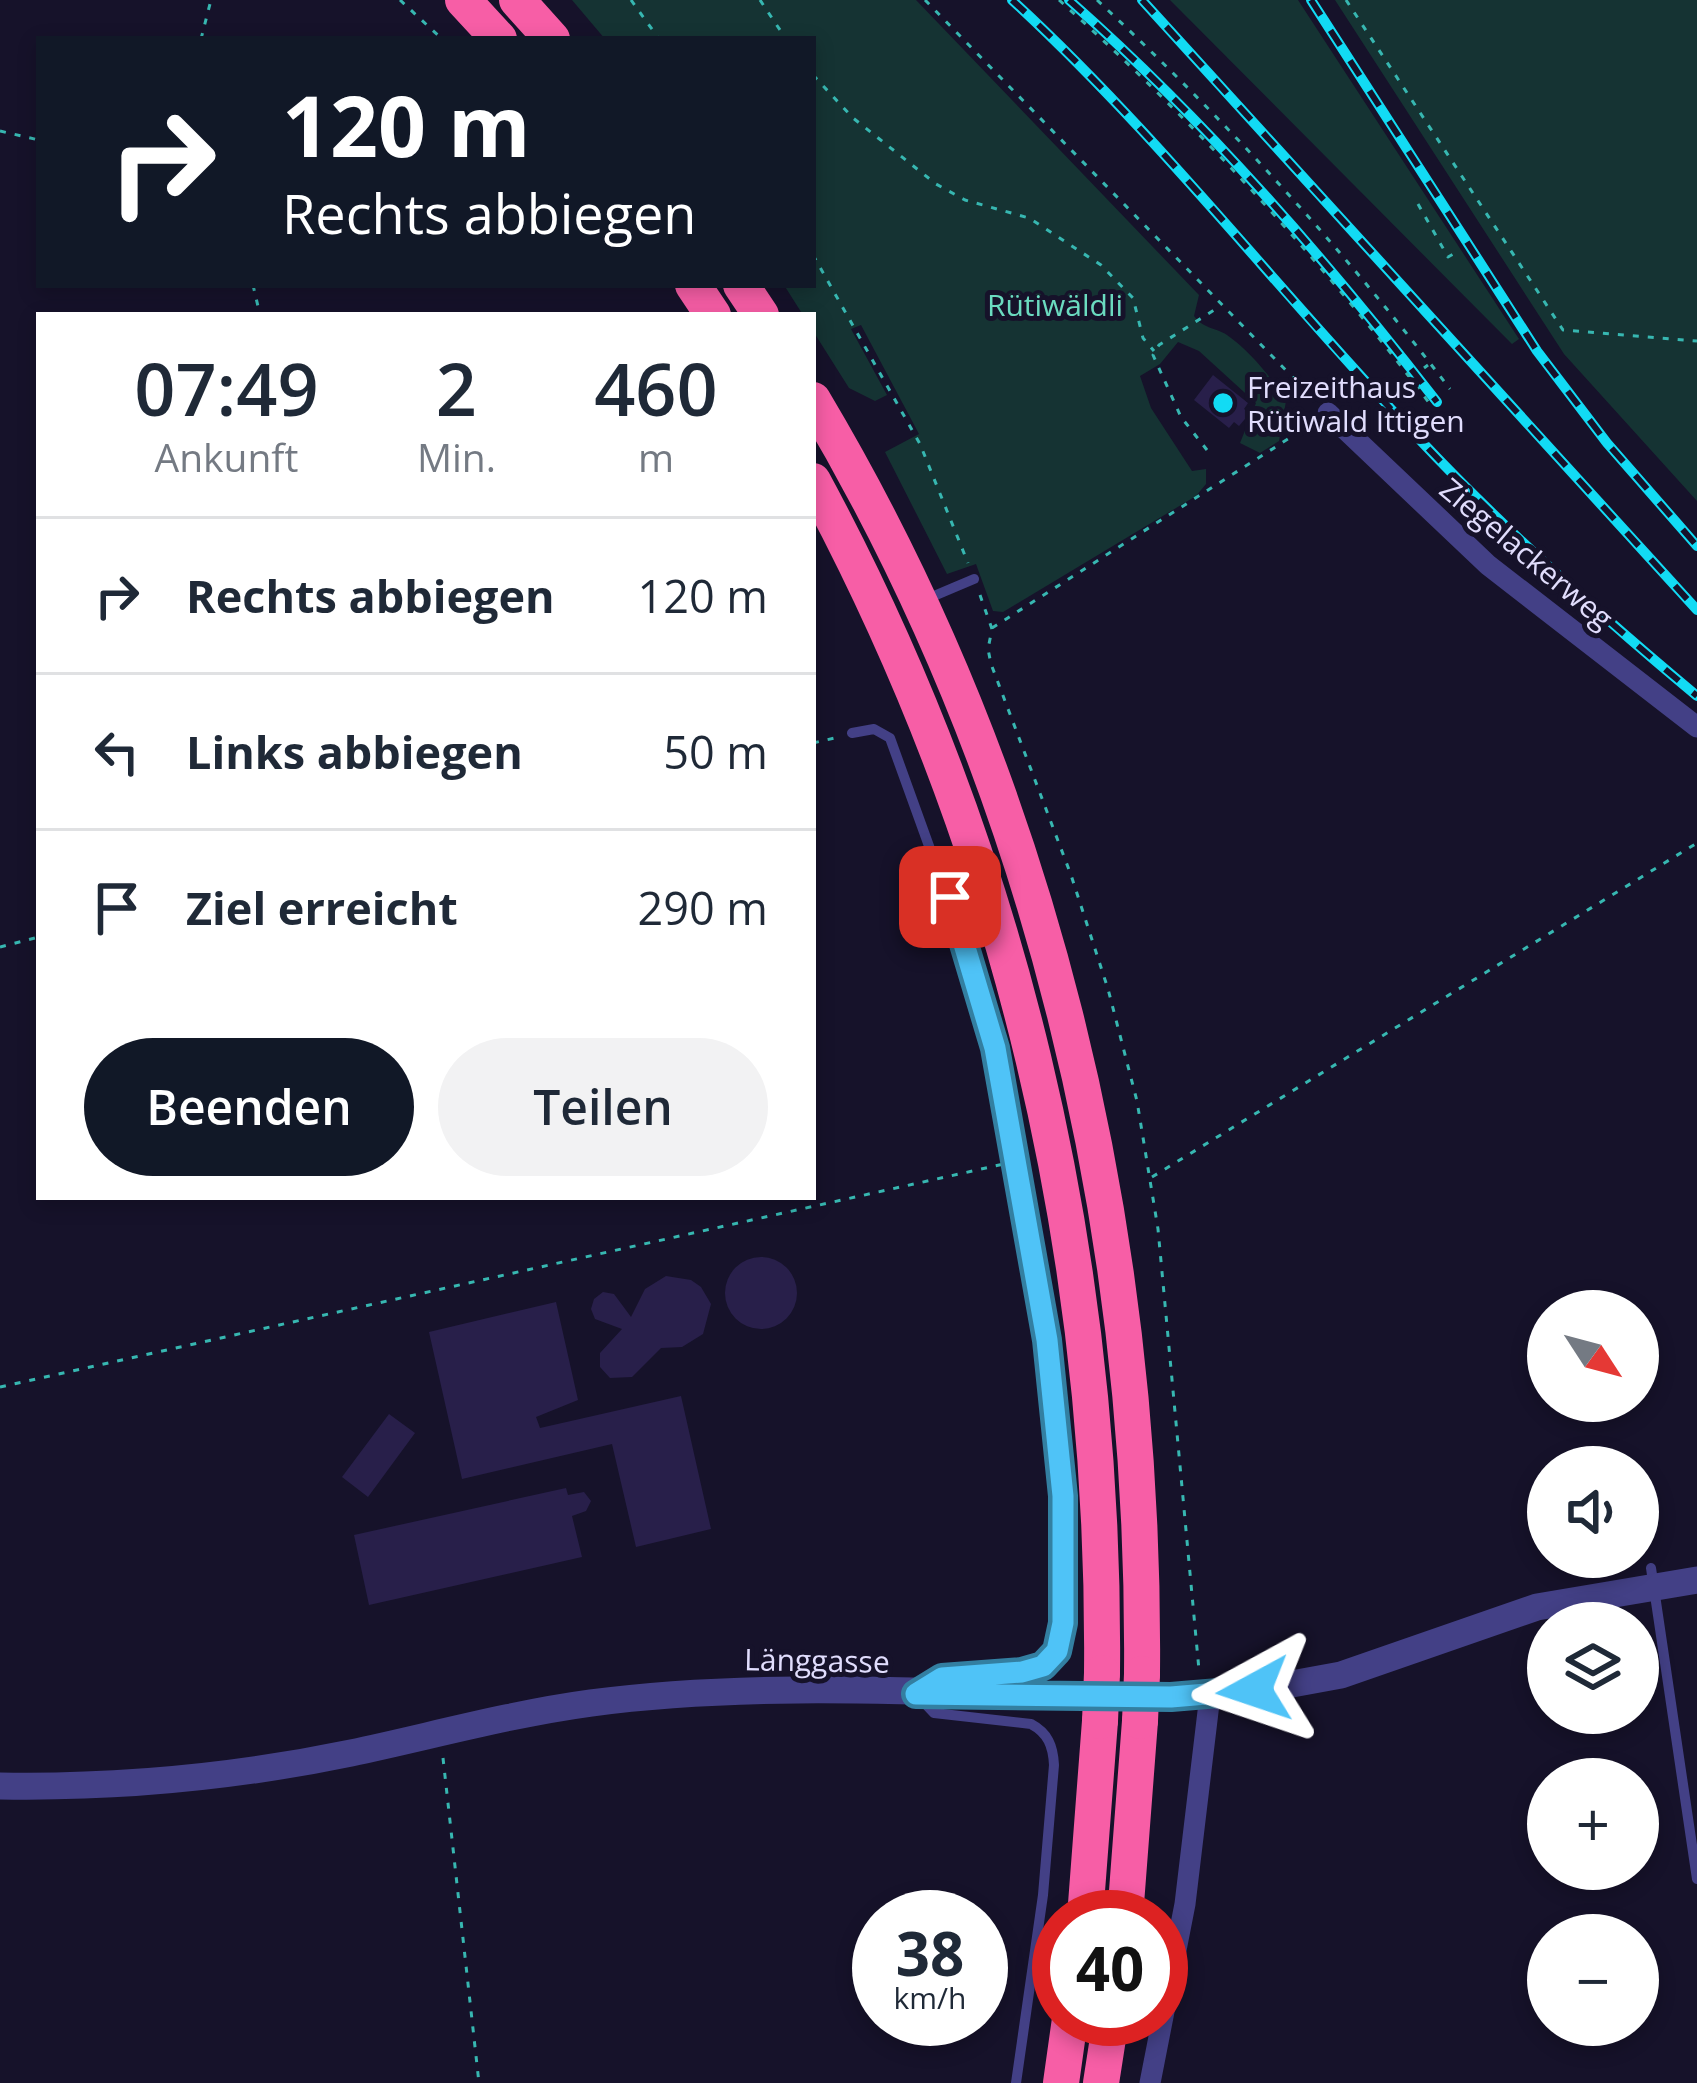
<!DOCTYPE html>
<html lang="de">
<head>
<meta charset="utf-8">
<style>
  :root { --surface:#fff; --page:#f2f2f3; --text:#1f2937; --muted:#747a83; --line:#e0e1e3; --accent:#111827 }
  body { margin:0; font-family:"Open Sans",sans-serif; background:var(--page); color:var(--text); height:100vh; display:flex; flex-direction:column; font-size:45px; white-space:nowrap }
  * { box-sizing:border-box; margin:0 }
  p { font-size:39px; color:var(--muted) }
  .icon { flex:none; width:66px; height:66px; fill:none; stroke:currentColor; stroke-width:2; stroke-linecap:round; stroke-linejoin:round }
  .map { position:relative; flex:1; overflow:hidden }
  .drawer { position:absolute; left:36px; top:312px; width:780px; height:888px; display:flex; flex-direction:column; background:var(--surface); border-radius:0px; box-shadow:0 6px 18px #0003 }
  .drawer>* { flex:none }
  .guide { position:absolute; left:36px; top:36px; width:780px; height:252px; border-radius:0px; box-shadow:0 6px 18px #0003; background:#111827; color:#fff; overflow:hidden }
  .needle { width:78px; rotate:126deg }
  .tools { position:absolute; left:1527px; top:1290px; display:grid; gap:24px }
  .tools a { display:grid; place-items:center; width:132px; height:132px; border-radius:50%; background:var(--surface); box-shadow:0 6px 18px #0003; font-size:60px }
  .speed { position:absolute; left:852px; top:1890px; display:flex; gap:24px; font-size:60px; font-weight:700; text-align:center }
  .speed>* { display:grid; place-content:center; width:156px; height:156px; border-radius:50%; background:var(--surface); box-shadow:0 6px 18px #0003; line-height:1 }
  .speed small { font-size:30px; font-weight:400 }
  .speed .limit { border:18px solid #d22; background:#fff; color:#111 }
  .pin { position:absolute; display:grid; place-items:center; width:102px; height:102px; color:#fff; margin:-51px; border-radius:24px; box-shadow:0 6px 18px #0006 }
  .me { position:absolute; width:132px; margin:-66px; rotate:265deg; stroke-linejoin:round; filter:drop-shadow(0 0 9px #0008) }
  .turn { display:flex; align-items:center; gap:42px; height:252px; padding:0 48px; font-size:54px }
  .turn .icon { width:156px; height:156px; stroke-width:2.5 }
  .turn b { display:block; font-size:84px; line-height:102px }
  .eta { display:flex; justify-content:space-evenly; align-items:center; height:204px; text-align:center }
  .eta b { font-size:72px; font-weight:600; line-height:84px }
  .primary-button { display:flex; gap:24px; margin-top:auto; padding:24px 48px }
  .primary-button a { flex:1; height:138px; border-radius:72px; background:var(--accent); color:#fff; font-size:48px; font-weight:600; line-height:138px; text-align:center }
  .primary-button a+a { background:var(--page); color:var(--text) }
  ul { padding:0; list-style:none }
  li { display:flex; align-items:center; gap:36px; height:156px; padding:0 48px; border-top:3px solid var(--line) }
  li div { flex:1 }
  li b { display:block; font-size:45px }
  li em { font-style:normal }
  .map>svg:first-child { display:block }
</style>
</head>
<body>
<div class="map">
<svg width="1697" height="2083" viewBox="0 0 1697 2083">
  <rect width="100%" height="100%" fill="#16122a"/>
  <path fill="#153333" d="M572,0H916L1199,295L1194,316C1203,329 1215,327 1227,335C1251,352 1271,377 1286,401L1279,441L1260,453L1240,443L1256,403L1199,351L1178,342L1160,364L1140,376L1151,408L1192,471L1206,469V484L1196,496L1003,612L993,611L976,564L947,574L885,452L919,434L861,325L851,329L887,395L875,401L849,388L813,331V315H803L784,285H813V39H605Z
    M1170,0H1298L1519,339L1512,344Z
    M1335,0H1697V501L1564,354Z"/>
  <path fill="#281f4a" d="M1213,375L1248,403L1244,409L1250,413L1239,426L1234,422L1229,428L1194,400Z
    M725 1293a36 36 0 1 1 72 0a36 36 0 1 1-72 0Z
    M666,1276L691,1280L701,1287L711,1304L703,1334L682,1347L661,1348L632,1377L610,1378L600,1367V1353L622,1329L595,1319L591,1309L594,1299L603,1292L614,1294L631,1317L645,1289Z
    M556,1302L578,1400L536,1417L540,1428L681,1396L711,1529L636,1547L612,1444L462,1479L429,1332Z
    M389,1414L415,1433L368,1497L342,1477Z
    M566,1488L568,1495L584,1492L591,1501L586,1511L572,1516L582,1557L369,1605L354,1535Z"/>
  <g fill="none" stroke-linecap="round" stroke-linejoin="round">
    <path stroke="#37b7b1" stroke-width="3" stroke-dasharray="6 9" stroke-linecap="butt" d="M400,0L442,39
      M631,0L659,39
      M760,0L786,39
      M925,0L1313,398
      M1059,0C1195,122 1320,258 1430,404
      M1097,0C1226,120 1343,249 1450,389
      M1346,0L1563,330L1697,341
      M201,39L211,0
      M813,75L853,118L936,184L965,200L1029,218L1101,265L1133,298L1143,338L1154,351
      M0,131L39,140
      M1418,204L1448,257L1457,252
      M813,255L920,444L968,563
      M253,285L260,315
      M1412,377L1428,365
      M1207,450L1181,417L1153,355L1159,345L1219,307
      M980,595L992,629L988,649L991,664L1071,875L1108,989L1137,1101L1158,1229L1199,1670
      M992,628L1313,423
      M813,743L839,737
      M0,947L39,937
      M1152,1177L1697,843
      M0,1387L1004,1164
      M443,1758L479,2083"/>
    <path stroke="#434086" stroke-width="10" d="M922,601L974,579
      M852,733L874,729L890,738L977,979L1017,1162L1047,1340L1061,1469L1063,1623L1054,1657C1020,1687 969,1662 932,1684
      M1651,1568L1697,1879
      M920,1698L934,1713L1031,1724C1048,1733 1053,1746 1054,1765L1043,1895L1016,2083"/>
    <path stroke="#434086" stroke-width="21" d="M1328,413L1488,565L1697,727
      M1150,2083L1185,1904L1210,1695"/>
    <path stroke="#434086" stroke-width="27" d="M0,1786C119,1788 235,1777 351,1753C431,1736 510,1714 591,1703C779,1678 981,1696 1171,1697L1254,1691L1341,1675L1537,1607L1697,1580"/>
    <path stroke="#f75ea6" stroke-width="36" d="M463,0L499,39
      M517,0L552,39
      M693,285L713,315
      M741,285L761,315
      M813,400C1042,784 1146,1229 1142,1674
      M813,481C1011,848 1106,1256 1102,1673
      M1085,1917L1100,1721
      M1125,1917L1140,1721
      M1061,2083L1070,2019
      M1101,2083L1111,2019"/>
    <defs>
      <path id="rail" d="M1012,0C1160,136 1283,297 1422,442C1508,533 1601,616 1697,696
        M1069,0C1206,121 1325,258 1437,402
        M1142,0L1697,610
        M1311,0L1537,351L1607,443L1697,546"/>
    </defs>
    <use href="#rail" stroke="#12dbf4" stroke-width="10"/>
    <use href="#rail" stroke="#16122a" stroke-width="6" stroke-dasharray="18" stroke-linecap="butt"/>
    <path stroke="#f75ea6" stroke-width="36" d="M1100,1721L1102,1673
      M1140,1721L1142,1674"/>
  </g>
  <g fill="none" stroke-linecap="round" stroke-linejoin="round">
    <defs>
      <path id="route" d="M950,897L995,1048L1047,1340L1063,1496V1623L1057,1651L1043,1666L1022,1672L942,1678L916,1694L1171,1697L1254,1690"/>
    </defs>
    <use href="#route" stroke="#337fa1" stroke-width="30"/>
    <use href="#route" stroke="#4fc3f7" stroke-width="21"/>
  </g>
  <circle fill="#12dbf4" stroke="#16122a" stroke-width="4.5" cx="1223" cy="403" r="12"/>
  <g text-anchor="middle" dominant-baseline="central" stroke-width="10" stroke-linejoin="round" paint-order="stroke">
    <g font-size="30" fill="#6bdbc0" stroke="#16122a">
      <text x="1055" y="304">Rütiwäldli</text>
    </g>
    <g font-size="30" fill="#e1ddfd" stroke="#16122a" text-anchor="start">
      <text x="1247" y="386">Freizeithaus<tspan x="1247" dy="34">Rütiwald Ittigen</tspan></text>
    </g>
    <g font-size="30" fill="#e1ddfd" stroke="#16122a">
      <text transform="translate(1527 553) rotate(40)">Ziegelackerweg</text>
      <text transform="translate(817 1660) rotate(1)">Länggasse</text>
    </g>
  </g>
</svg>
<div class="tools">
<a><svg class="needle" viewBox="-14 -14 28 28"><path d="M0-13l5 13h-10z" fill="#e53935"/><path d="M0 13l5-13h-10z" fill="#747a83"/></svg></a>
<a><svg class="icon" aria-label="sound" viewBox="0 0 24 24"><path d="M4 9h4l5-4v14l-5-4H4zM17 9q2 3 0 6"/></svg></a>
<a><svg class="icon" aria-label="layers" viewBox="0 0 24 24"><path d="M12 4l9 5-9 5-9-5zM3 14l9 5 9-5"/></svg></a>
<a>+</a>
<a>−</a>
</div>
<div class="speed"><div>38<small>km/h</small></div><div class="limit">40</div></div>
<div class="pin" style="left:950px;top:897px;background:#d93025"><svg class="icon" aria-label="arrive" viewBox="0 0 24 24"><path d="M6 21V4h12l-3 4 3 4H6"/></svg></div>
<svg class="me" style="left:1254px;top:1690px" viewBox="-20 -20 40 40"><path d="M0-17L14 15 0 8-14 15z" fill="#4fc3f7" stroke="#fff" stroke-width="4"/></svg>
<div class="guide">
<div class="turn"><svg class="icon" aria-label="right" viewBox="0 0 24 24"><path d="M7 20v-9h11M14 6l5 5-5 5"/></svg><div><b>120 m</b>Rechts abbiegen</div></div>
</div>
<section class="drawer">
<div class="eta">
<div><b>07:49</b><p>Ankunft</p></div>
<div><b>2</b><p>Min.</p></div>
<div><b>460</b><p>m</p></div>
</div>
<ul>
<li><svg class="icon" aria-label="right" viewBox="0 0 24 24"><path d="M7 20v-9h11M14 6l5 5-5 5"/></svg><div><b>Rechts abbiegen</b></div><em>120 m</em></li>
<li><svg class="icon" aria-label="left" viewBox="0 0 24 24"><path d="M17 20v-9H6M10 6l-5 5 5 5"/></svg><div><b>Links abbiegen</b></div><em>50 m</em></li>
<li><svg class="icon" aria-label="arrive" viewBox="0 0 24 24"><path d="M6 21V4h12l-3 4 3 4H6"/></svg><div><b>Ziel erreicht</b></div><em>290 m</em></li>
</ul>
<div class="primary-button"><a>Beenden</a><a>Teilen</a></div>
</section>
</div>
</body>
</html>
